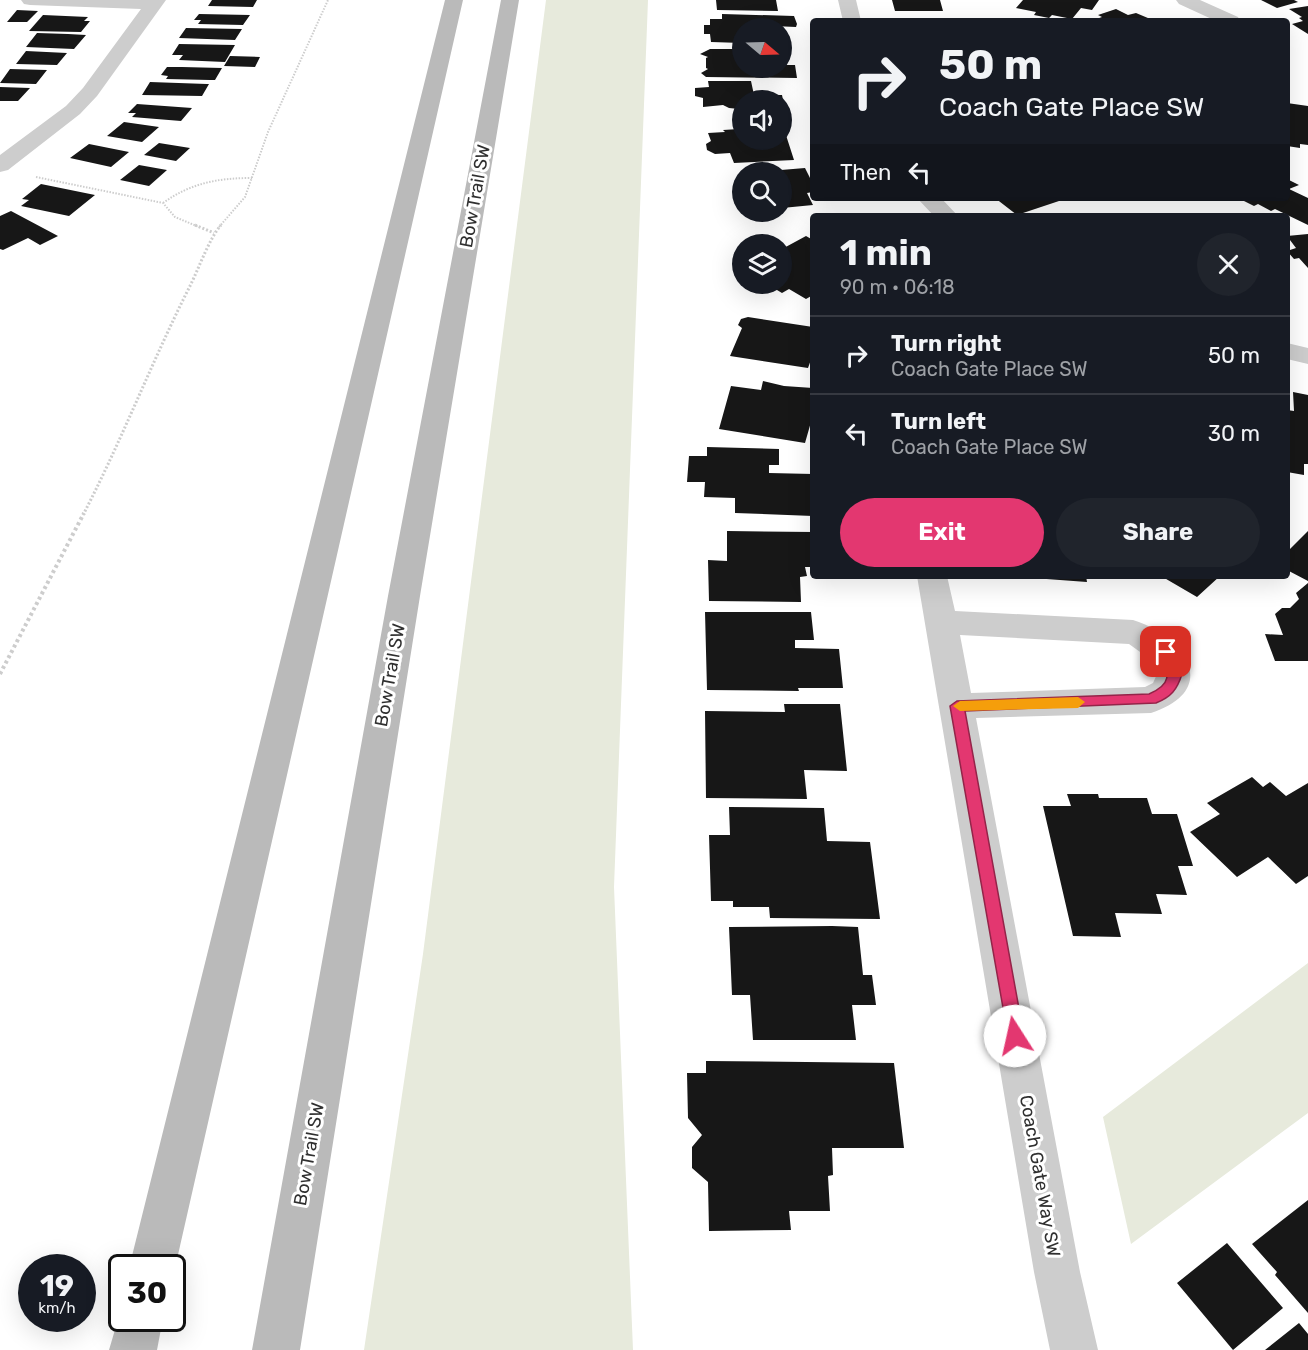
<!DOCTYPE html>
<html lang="en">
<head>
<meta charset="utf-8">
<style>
  :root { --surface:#171b24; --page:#20242c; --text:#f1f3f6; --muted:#9ea1a6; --line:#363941; --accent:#e33770 }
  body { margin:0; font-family:Rubik,sans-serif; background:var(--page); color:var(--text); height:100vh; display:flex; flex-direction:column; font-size:22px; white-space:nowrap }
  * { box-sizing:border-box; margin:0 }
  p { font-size:20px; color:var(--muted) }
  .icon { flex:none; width:33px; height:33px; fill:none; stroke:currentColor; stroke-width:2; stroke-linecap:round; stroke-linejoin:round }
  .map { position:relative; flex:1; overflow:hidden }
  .drawer { position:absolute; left:810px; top:213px; width:480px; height:366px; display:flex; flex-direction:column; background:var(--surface); border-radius:6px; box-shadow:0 6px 24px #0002 }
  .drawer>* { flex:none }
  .guide { position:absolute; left:810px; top:18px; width:480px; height:183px; border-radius:6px; box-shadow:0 6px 24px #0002; background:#171b24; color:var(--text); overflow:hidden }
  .needle { width:39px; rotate:109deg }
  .buttons { position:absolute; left:732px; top:18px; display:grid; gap:12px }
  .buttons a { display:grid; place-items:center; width:60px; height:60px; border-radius:50%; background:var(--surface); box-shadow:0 6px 24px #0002; font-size:30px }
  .speed { position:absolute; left:18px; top:1254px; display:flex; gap:12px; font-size:30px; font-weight:700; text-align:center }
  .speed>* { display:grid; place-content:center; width:78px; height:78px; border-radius:50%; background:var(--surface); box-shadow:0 6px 24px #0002; line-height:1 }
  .speed small { font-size:15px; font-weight:400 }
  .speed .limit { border:3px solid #111; border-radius:9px; background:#fff; color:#111 }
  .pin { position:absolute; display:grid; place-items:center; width:51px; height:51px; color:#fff; margin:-26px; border-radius:12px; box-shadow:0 3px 9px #0006 }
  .me { position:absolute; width:66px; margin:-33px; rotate:350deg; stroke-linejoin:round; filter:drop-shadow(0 0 4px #0008) }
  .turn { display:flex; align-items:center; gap:21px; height:126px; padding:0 30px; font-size:27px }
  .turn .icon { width:78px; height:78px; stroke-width:2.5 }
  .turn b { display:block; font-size:42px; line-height:51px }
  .then { display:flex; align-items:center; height:57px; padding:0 30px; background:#0003; gap:12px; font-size:22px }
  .round { display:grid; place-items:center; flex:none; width:63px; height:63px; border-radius:32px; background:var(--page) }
  .summary { display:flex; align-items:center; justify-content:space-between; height:102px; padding:0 30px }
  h1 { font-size:36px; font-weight:700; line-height:45px }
  .cta { display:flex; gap:12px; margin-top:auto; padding:12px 30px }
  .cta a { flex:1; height:69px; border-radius:36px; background:var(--accent); color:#fff; font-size:24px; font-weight:700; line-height:69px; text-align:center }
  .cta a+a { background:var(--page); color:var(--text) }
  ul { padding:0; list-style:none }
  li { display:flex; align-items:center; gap:18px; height:78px; padding:0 30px; border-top:2px solid var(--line) }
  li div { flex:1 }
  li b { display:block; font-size:22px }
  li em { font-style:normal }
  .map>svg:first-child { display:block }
</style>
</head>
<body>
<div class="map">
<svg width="1308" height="1350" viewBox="0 0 1308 1350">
  <rect width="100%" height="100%" fill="#fff"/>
  <path fill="#e7eadc" d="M546,0H648L614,887L633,1350H364L423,954Z
    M1308,963V1113L1131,1244L1103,1117Z"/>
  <path fill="#171717" d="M212,0H257L253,7L208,6Z
    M716,0H776L778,11L717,10Z
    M892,0H940L943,11H895Z
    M1023,0H1099L1092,10L1081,8L1072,19L1052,15L1049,18L1034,15L1036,12L1016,8Z
    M1261,0H1294L1298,2L1277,8Z
    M1308,6V34L1292,24L1303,21L1299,18L1302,17L1289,9Z
    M1116,9L1128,15L1136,13L1155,21H1091L1102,17L1098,15Z
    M17,10L38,11L27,22H7Z
    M199,14L250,15L243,25L198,24L201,20H194Z
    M722,14L794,16L797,24L796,27L754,25V28H742V43L711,42L710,34H704V25H710V19H722Z
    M43,15L88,17L84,21H90L81,32L29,31Z
    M186,28L242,29L235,40L179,38Z
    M37,33L68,34L86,35L74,49L26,47Z
    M179,44L235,45L225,62L179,60L183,55H172Z
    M710,49H740L742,53V68H782V65H795L797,78L706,77L701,73L708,69L706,68V58L708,57L700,54Z
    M26,51L67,53L57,65L16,64Z
    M230,56L260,57L255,67L224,66Z
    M167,67H182L222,68L215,80H210L166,79L168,76L161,75Z
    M10,69L47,70L36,84L0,83Z
    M708,81H751L754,95H782L783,100H742V107L739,109L729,108L723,105L703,107V98L695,96V88L709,87Z
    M150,82L207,84H209L202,96L142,95Z
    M0,87L30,88L18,101H0Z
    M1287,103L1308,106V145L1300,144V148L1287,146Z
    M137,104L192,108L181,121L132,117L136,113H128Z
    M124,122L159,127L142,142L107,136Z
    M742,125V140H782V130L784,129L794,160L734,163L730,153L715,154L707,150L706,144L711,141L708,133L725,132L723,130L739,129L738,126Z
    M159,143L190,148L176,161L144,155Z
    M89,144L129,152L111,167L70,158Z
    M139,165L167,170L149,186L120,180Z
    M805,168L813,184V192L807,193L813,205L782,208V172L769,171Z
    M1287,179L1299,185L1289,189L1308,198V225L1275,209L1271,211L1258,204L1254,206L1238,198H1287Z
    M41,184L95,195L69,216L21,206L29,200L22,199Z
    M742,188V210L734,189Z
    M995,198H1065V199L1017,215Z
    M11,211L58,236L40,245L28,238L3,250L0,249V216Z
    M1308,234V268L1299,258L1294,259L1287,251L1296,248L1287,236Z
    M806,236L813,240V295L806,299L789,289L782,293L767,284H782V249Z
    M748,317L813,327V354L808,368L730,356L742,328L738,325L741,319Z
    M763,381L784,386L813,388V415L805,443L719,429L731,386L761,390Z
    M1293,392L1308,395V464H1304V475L1287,472V410L1294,411Z
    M707,447L779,449V465H769V473L813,474V516L735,513V498L704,497L705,482H687L689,456H707Z
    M727,531L813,532V567H805L807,576L800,577L801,602L709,601L708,560L727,561Z
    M1308,531V581L1287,570V552Z
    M1033,576H1086L1087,582L1033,578Z
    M1161,576H1220L1197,597Z
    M1308,583V661H1275L1265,634L1283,635L1275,614L1282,608H1290L1299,599L1296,593Z
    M705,612H811L814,640H795V648L839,649L843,688H798L799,691L707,690Z
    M784,704H840L847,771L804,770L807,799L706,798L705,711L785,712Z
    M1252,777L1263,787L1270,782L1286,796L1308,783V876L1296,884L1268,857L1237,877L1190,832L1220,814L1207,803Z
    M1067,794H1098L1099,798H1147L1152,814H1177L1193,866H1178L1187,895L1156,894L1162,914L1115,913L1121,937L1073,936L1043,806H1071Z
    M729,807L824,808L827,841L870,842L880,919L770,918L769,907H733V901H711L709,835H730Z
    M832,926L858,927L863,975H872L876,1005H852L856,1040H753L750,995H732L729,927Z
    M706,1061L894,1063L904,1148H832L833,1175L828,1176L830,1211H789L791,1230L709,1231L708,1182L692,1168V1147L702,1135L688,1118L687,1073H706Z
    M1308,1200V1313L1275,1275L1277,1272L1252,1244Z
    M1227,1243L1283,1308L1233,1350L1177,1283Z
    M1299,1323L1308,1334V1350H1265Z"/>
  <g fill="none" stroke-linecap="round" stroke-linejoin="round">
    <path stroke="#cdcdcd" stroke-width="2" stroke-dasharray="1.5 1.5" stroke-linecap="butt" d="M36,177L163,203L175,217L199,227
      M163,203C191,183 218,178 252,178
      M219,227L245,197L268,132L328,0"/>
    <path stroke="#cdcdcd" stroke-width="3" stroke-dasharray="2 2" stroke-linecap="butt" d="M195,225L214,233
      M83,515C122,440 152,361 190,286C199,268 209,239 221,225"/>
    <path stroke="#cdcdcd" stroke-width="4" stroke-dasharray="3 3" stroke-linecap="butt" d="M0,674L84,513"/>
    <path fill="#cdcdcd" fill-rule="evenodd" d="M21,0H166L97,96L80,114L8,170L0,172V155L66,106L83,88L141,9L30,5L24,4Z
      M838,0H856L861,21H843Z
      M1176,0H1200L1238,17L1240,21H1216L1179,4Z
      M917,198H941L958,216H934Z
      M1287,343L1308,348V364L1287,359Z
      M917,576H947L955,611L1133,620C1185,636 1222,690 1151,713L976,718L1080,1272L1098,1350H1050L1034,1272ZM960,635L1129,644L1154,662L1158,672L1153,683L1145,687L971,693Z"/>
    <path fill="#bababa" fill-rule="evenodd" d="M445,0H463L175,1268L172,1274V1268H129Z
      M501,0H519L420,596L300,1350H252L388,596Z
      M122,1306V1318H163L157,1350H109Z"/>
  </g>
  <path fill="#e33770" stroke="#942449" stroke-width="1.5" d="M1166,647L1171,649L1182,674C1177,690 1171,697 1156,703L965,711L1024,1036L1021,1042L1015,1044L1009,1042L950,706L957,701L1149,694C1174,683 1168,673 1160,652Z"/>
  <path fill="#f59e0b" d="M1078,697L1085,702L1078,708L960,711L953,706L960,701Z"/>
  <g text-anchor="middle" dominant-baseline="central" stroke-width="6" stroke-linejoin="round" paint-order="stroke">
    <g font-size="18" fill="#303030" stroke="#fff">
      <text transform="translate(475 196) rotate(-80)">Bow Trail SW</text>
      <text transform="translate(390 675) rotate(-80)">Bow Trail SW</text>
      <text transform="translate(309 1154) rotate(-80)">Bow Trail SW</text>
      <text transform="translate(1040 1176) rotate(80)">Coach Gate Way SW</text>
    </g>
  </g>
</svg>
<div class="buttons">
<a><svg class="needle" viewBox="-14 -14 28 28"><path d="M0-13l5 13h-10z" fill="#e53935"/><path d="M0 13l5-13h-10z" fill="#9ea1a6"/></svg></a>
<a><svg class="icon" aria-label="sound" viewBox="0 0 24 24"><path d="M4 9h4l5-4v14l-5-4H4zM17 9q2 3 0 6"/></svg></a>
<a><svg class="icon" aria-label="search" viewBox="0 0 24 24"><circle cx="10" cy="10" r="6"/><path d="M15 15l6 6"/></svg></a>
<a><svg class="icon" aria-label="layers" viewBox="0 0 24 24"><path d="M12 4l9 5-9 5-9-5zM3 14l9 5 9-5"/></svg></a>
</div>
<div class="speed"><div>19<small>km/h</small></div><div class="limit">30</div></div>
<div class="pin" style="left:1166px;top:652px;background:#d93025"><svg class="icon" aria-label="arrive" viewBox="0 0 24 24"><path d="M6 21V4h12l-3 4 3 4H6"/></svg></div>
<svg class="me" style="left:1015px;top:1036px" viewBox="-20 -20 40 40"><circle r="19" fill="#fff"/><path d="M0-13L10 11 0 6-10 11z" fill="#e33770"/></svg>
<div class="guide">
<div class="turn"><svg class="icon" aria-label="right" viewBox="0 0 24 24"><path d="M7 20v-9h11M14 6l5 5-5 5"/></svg><div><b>50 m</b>Coach Gate Place SW</div></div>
<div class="then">Then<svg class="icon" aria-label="left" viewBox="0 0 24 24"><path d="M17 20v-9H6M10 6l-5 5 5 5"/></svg></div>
</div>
<section class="drawer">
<div class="summary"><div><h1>1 min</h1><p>90 m · 06:18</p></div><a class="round"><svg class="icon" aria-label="close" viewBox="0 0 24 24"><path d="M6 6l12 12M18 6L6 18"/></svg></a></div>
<ul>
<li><svg class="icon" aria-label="right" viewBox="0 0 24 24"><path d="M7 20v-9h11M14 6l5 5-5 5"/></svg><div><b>Turn right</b><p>Coach Gate Place SW</p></div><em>50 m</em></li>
<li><svg class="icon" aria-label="left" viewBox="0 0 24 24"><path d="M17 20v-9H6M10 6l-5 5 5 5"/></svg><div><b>Turn left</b><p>Coach Gate Place SW</p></div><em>30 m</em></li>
</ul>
<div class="cta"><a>Exit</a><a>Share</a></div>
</section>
</div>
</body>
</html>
